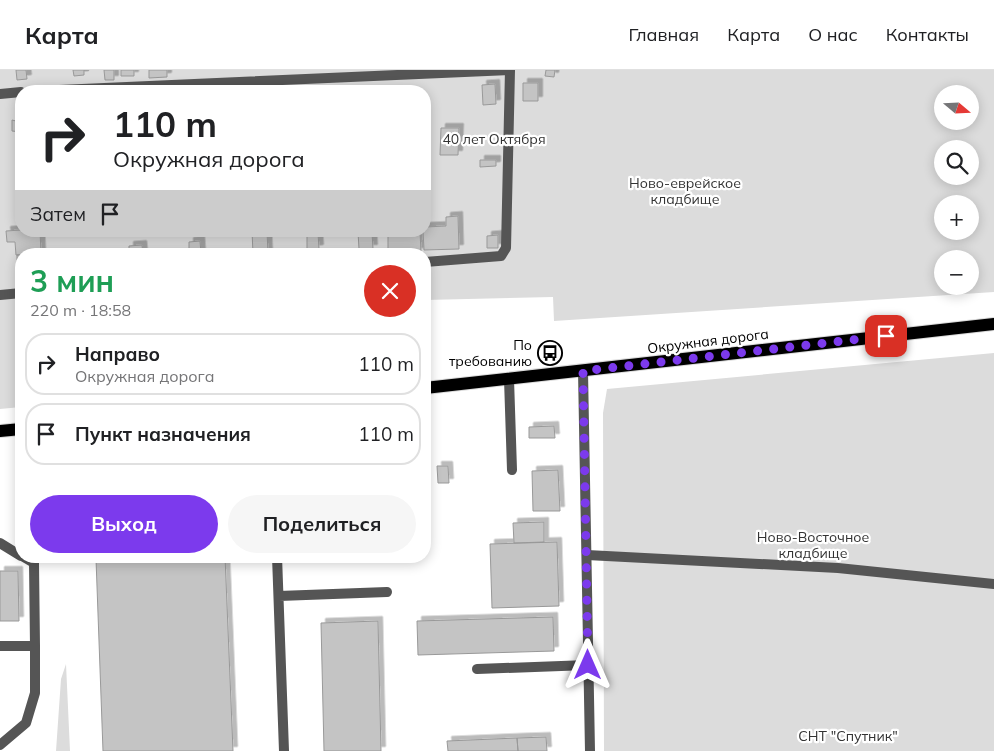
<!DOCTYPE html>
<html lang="ru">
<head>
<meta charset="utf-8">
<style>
  :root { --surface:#fff; --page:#f6f6f6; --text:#202124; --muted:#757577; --line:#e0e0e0; --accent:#7c3aed }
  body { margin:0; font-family:Mulish,sans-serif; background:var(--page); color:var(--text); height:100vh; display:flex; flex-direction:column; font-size:19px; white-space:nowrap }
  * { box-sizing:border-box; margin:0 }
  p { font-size:16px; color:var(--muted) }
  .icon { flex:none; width:28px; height:28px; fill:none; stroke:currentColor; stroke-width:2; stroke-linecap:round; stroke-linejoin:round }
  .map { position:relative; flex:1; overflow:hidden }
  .panel { position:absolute; left:15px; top:178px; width:416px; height:315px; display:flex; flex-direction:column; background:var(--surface); border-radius:20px; box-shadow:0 2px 12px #0003 }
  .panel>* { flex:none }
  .banner { position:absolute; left:15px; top:15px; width:416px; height:152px; border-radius:20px; box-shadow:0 2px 12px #0003; background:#fff; color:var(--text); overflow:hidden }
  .needle { width:32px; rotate:109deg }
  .controls { position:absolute; left:934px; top:15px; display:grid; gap:10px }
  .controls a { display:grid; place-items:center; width:45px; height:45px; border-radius:50%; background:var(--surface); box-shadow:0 2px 12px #0003; font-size:25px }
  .pin { position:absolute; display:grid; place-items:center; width:42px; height:42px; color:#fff; margin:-21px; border-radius:10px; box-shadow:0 2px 8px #0006 }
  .me { position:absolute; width:55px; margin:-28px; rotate:0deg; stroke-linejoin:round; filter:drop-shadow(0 0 4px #0008) }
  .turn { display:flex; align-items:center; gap:18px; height:105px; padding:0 15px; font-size:22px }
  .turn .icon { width:65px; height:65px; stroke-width:2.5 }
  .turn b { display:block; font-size:35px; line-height:42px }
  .then { display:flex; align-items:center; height:48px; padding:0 15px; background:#0003; gap:10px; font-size:19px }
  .round { display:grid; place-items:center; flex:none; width:52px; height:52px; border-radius:26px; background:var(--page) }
  .overview { display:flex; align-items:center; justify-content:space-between; height:85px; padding:0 15px }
  h1 { font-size:30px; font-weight:700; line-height:38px; color:#1e9e55 }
  .action { display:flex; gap:10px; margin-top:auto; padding:10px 15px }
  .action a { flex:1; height:58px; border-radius:30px; background:var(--accent); color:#fff; font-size:20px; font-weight:700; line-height:58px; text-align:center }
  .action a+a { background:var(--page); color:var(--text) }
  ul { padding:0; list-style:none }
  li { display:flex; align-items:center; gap:15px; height:62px; margin:0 10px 8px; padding:0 5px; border:2px solid var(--line); border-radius:20px }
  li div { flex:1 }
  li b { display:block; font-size:19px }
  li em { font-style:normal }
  header { display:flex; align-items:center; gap:30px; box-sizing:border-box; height:70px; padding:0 25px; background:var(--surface); border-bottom:1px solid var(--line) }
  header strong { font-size:24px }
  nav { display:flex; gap:28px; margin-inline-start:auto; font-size:18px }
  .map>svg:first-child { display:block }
</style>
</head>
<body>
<header>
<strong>Карта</strong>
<nav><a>Главная</a><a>Карта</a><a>О нас</a><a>Контакты</a></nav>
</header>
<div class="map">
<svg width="994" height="681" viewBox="0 0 994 681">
  <defs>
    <filter id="shadow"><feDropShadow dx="4.5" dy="-4.5" stdDeviation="0" flood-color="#0004"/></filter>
  </defs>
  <rect width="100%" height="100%" fill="#fff"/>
  <path fill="#dcdcdc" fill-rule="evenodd" d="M0,0H994V222L554,251L553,227L425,230V184H21V337L0,339ZM21,21H425V161H21ZM942,24H970V51H942ZM942,79H970V106H942ZM942,134H970V161H942ZM942,189H970V216H942Z
    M994,283V681H604L603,343L607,319Z
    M66,594L70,681H56L61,609Z"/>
  <path fill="#c4c4c4" stroke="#999" filter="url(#shadow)" d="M16,0H26L27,9L17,10Z
    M73,0H89H84V5L74,6Z
    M104,0H114V10H105Z
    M121,0H134V6H121Z
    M149,0H167V7L149,8Z
    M546,0H555L554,7L545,6Z
    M523,13H538V31H523Z
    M495,14L496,34L483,35L482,15Z
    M17,44H21V62L12,61V50L16,51Z
    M441,58H459L458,85H440Z
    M480,90H496V96L480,97Z
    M458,146L459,179L424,180L423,161H425V157L446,156V147Z
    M21,160L40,161L41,183L16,185L15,172H7L6,161Z
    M252,161H267L268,184H253Z
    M388,161H420L421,182L388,183Z
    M358,162H372L373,179H359Z
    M318,163L319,179L307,180V164Z
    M498,165V178H487V166Z
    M200,171L201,184H189V172Z
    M142,175L143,184H129V176Z
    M17,185H21V201L17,202Z
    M554,356L555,368H529V357Z
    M437,396H448L449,413H438Z
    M558,400L560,441H533L532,401Z
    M544,452V472L514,473L513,453Z
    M557,472L559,536L492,538L490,474Z
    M225,486L233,681H103L96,489Z
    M0,501H18L19,551H0Z
    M553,547L554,581L418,585L417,551Z
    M378,551L381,681H324L321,553Z
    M546,667L547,681H518L517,668Z
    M517,668L518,681H448L447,671Z"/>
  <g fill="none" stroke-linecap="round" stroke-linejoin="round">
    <defs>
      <path id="primary" d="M425,318L994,254
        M0,361L21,359"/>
    </defs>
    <use href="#primary" stroke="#dbdbdb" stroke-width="14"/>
    <path stroke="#555" stroke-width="10" d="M425,192L501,186L506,178L510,0
      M0,225L21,223
      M509,309L512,400
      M0,473L21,486
      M587,485L838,498L994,514
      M277,486L284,681
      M279,526L387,522
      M0,576H35L34,493L22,486
      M477,599L588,595
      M0,675L26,653L35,623V576"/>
    <path stroke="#555" stroke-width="10" d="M37,21L510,0
      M0,24L21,22
      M583,301L590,681"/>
    <use href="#primary" stroke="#000" stroke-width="12"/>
  </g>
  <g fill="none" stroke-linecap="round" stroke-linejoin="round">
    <path stroke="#7c3aed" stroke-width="9" stroke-dasharray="0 16.2" d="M588,595L583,301L886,266"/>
  </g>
  <defs>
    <symbol id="bus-ring" viewBox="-11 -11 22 22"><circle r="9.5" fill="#fff" stroke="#000" stroke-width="1.5"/><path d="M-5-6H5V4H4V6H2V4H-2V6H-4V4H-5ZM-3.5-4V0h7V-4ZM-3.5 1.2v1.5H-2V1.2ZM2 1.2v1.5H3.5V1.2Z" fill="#000"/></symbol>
  </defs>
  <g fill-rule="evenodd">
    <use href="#bus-ring" x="536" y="269" width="28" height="28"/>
  </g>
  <g text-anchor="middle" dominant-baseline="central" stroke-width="4.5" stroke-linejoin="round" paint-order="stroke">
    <g font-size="14" fill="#333" stroke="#fff">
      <text x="494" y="69">40 лет Октября</text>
      <text x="685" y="113">Ново-еврейское<tspan x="685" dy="16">кладбище</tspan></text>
      <text x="813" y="467">Ново-Восточное<tspan x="813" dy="16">кладбище</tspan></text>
      <text x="848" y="666">СНТ "Спутник"</text>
    </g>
    <g font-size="14" fill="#000" stroke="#fff">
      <text transform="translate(708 271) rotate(-7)">Окружная дорога</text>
    </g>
    <g font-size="14" fill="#000" stroke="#fff" text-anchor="end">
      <text x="532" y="275">По<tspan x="532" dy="16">требованию</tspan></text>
    </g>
  </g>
</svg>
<div class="controls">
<a><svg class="needle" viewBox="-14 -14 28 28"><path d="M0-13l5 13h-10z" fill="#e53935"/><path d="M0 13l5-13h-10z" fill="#757577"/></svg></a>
<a><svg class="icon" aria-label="search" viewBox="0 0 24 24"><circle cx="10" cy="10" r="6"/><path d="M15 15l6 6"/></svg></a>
<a>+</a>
<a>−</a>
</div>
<div class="pin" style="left:886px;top:266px;background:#d93025"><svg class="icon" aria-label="arrive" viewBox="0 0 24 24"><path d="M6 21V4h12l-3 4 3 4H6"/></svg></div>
<svg class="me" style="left:588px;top:595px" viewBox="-20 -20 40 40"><path d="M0-17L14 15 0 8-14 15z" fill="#7c3aed" stroke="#fff" stroke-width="4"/></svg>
<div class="banner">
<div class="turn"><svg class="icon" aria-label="right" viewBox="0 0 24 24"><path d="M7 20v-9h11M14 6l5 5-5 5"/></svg><div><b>110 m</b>Окружная дорога</div></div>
<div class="then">Затем<svg class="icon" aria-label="arrive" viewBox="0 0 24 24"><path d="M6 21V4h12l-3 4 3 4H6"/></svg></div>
</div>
<section class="panel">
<div class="overview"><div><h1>3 мин</h1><p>220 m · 18:58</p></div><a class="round" style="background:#d93025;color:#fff"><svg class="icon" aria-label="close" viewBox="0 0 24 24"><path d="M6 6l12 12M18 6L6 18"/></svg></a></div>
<ul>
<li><svg class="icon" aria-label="right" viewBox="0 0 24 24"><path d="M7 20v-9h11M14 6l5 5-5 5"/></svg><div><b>Направо</b><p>Окружная дорога</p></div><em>110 m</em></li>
<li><svg class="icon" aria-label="arrive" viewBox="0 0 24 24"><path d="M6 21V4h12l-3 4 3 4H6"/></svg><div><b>Пункт назначения</b></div><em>110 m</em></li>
</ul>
<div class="action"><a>Выход</a><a>Поделиться</a></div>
</section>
</div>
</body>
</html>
